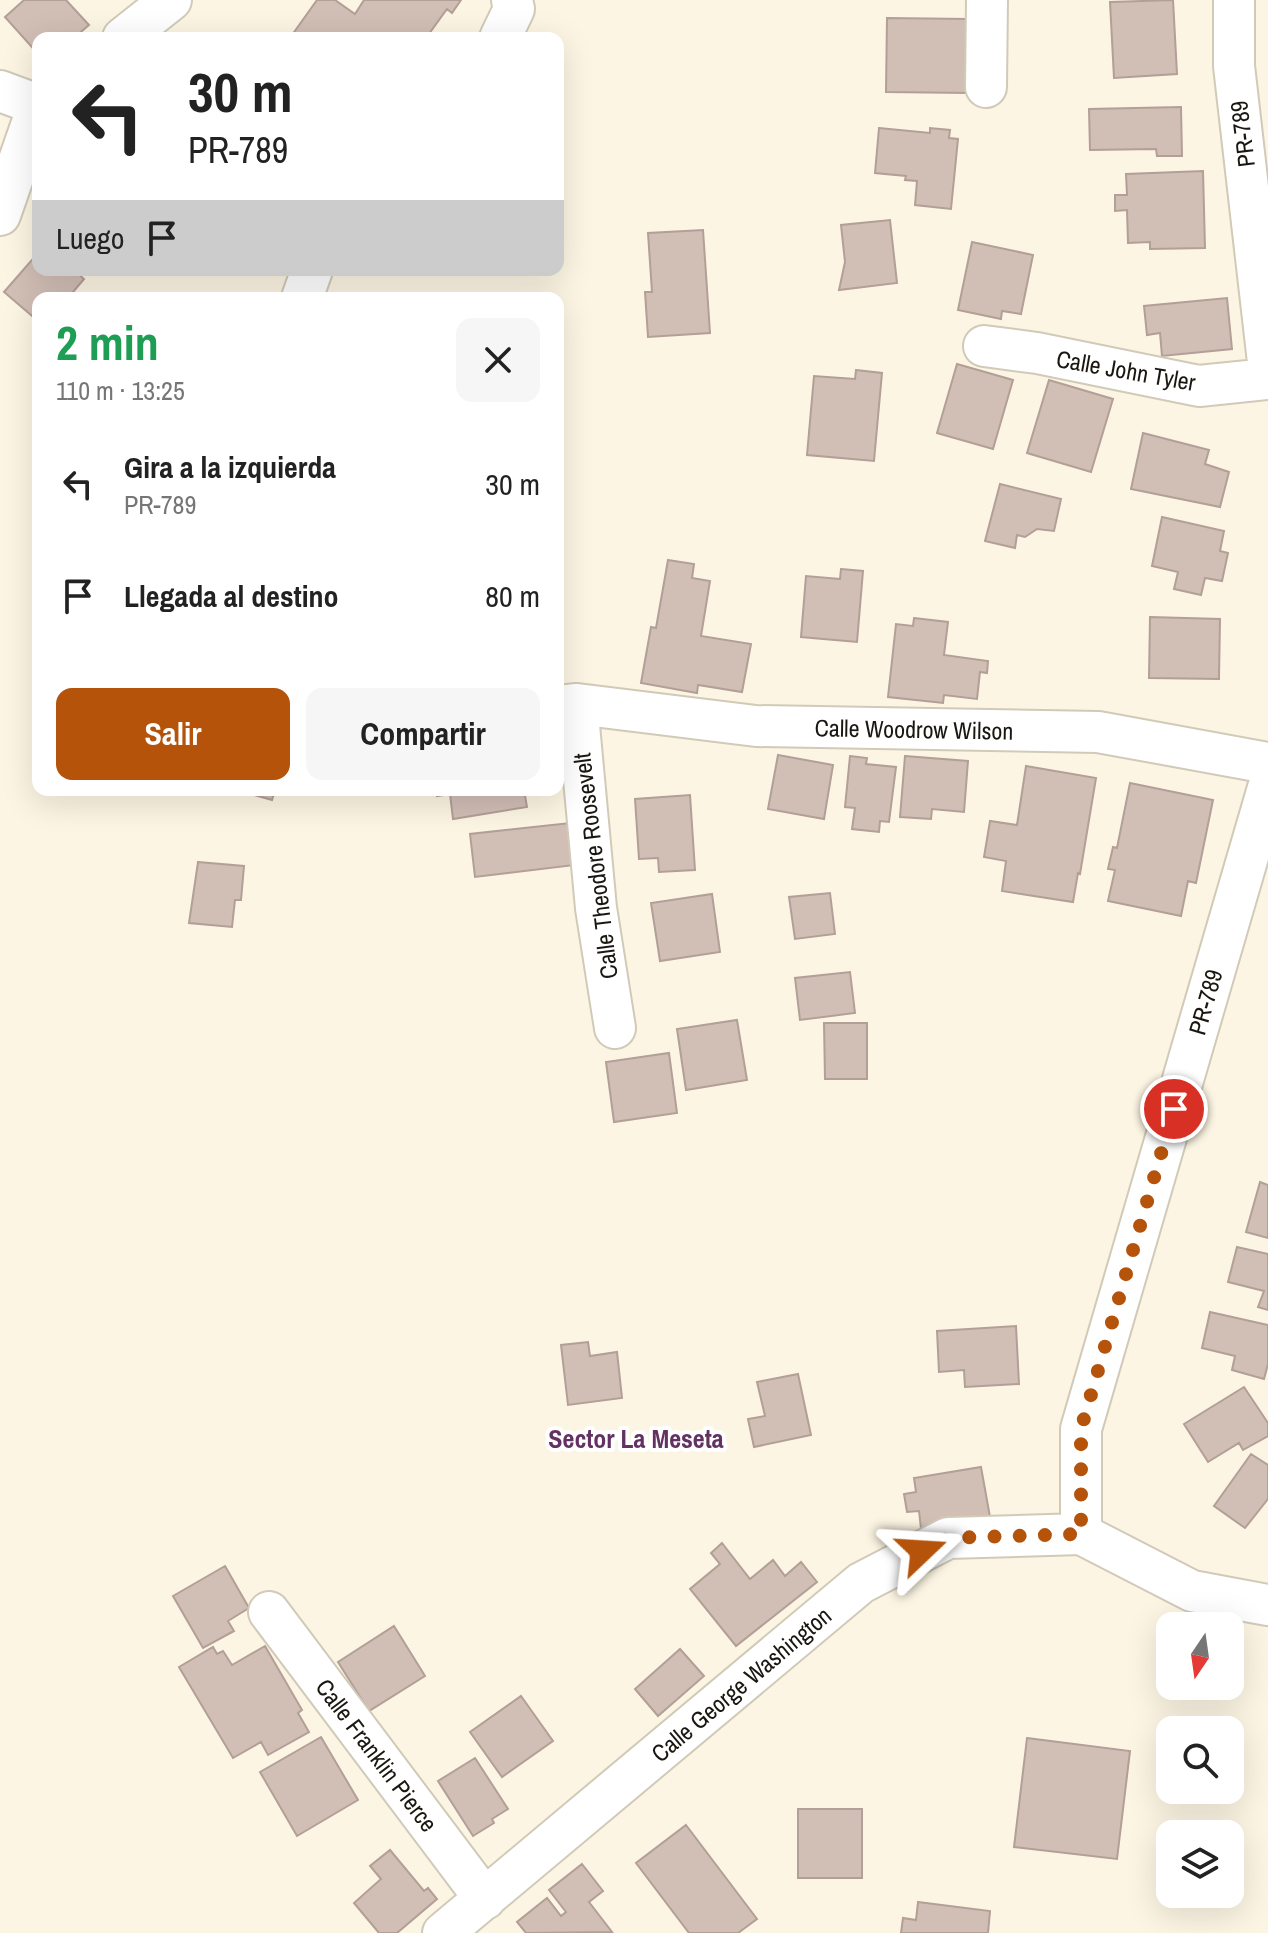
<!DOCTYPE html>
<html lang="es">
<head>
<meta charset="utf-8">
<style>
  :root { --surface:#fff; --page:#f6f6f6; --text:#222; --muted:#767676; --accent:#b45309 }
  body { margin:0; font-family:"Archivo Narrow",sans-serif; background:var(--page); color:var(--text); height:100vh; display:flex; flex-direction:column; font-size:30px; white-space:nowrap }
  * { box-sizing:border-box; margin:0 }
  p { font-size:26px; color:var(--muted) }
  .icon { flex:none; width:44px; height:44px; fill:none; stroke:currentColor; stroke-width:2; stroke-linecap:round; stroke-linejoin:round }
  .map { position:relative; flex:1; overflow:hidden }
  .details { position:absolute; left:32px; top:292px; width:532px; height:504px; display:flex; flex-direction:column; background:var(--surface); border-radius:16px; box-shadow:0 8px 32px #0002 }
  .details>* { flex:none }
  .guide { position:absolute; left:32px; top:32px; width:532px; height:244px; border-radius:16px; box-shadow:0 8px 32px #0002; background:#fff; color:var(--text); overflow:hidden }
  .needle { width:52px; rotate:193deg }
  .tools { position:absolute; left:1156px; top:1612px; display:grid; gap:16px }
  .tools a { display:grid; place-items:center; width:88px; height:88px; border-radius:16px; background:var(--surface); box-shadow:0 8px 32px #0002; font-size:40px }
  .pin { position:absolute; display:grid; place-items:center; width:68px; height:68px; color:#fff; margin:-34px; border:4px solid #fff; border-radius:50%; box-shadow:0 2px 8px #0007 }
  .me { position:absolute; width:88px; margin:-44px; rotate:70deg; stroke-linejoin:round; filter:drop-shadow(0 0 6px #0008) }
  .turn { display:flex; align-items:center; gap:28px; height:168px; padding:0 24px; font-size:36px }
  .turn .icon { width:104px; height:104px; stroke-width:2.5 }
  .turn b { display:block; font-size:56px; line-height:68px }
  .then { display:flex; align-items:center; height:76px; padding:0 24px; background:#0003; gap:16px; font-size:30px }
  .round { display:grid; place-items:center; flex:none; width:84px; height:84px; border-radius:16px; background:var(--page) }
  .head { display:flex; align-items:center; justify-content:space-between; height:136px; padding:0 24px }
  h1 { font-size:48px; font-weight:700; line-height:60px; color:#1e9e55 }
  .primary-button { display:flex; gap:16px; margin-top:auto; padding:16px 24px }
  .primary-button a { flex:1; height:92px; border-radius:16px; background:var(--accent); color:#fff; font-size:32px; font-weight:700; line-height:92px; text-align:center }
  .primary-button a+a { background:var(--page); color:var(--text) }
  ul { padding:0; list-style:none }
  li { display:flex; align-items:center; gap:24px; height:112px; padding:0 24px }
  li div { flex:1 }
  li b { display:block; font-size:30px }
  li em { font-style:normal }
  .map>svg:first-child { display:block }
</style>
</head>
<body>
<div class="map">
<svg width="1268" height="1933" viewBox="0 0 1268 1933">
  <rect width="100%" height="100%" fill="#fdf5e3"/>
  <path fill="#d1beb5" stroke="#b29f97" stroke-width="2" d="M24,0H66L89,25L74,38H38V54L5,17Z
    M317,0H335L355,14L364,0H461L452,13L447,9L426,38H296L292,35Z
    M1173,0L1177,74L1114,78L1110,2Z
    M887,18L969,19L968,93L886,92Z
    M1181,107L1182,156H1157L1156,149L1090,150L1089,109Z
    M879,128L930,133V128L950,130L949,138L958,139L951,209L915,205L917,181L905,180L906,176L875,173Z
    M1203,171L1205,248L1150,249V242L1128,243L1127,210L1115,211V195H1127L1126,174Z
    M890,220L897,283L839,290L845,262L841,225Z
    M703,230L710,333L648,337L645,292H652L648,233Z
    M972,242L1033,255L1021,314L1002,311L1001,319L958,310Z
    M38,253V270H74L84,279L68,298H38V321L4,292Z
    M1227,298L1232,349L1162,356L1160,333L1147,335L1144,306Z
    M957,364L1013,380L993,449L937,433Z
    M856,370L882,373L874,461L807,455L814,376L855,379Z
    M1049,380L1113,399L1091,472L1027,453Z
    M1143,433L1209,450L1205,464L1229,472L1220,507L1131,489Z
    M1000,484L1061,499L1054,531L1037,529L1025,537L1017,535L1015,548L985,541Z
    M1162,517L1224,531L1220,551L1228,553L1222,581L1205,578L1201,595L1174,589L1178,572L1152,566Z
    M668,560L694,564L692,578L710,581L701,636L751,644L742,692L698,685L697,693L641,683L651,627L656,628Z
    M841,569L863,571L857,642L801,637L806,576L840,579Z
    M1150,617L1220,619L1219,679L1149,678Z
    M914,618L948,622L944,655L988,661L987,673L980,672L977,699L944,695L943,703L888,697L896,624L913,626Z
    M778,755L833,765L824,819L768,809Z
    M850,756L867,758L866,764L896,767L889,822L880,821L879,832L852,829L855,808L845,807Z
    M905,756L968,761L964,812L932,809L931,819L900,817Z
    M1026,766L1096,778L1080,874L1078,873L1073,902L1002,891L1006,861L984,857L990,821L1017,825Z
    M1130,783L1213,800L1196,883L1188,881L1181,916L1108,901L1115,870L1108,869L1113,847L1117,848Z
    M237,790H275L272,800Z
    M436,790H524L527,807L453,819L450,794L437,796Z
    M690,795L695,870L659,872L658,858L639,859L635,799Z
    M570,823L575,865L475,877L470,834Z
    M198,862L244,866L241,900H235L232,927L189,923Z
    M830,893L835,934L795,939L789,897Z
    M712,894L720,952L660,961L651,903Z
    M850,972L855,1013L800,1020L795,978Z
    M737,1020L747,1080L686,1090L677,1029Z
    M824,1023H867V1079H825Z
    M669,1053L677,1113L614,1122L606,1062Z
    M1260,1182L1268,1185V1238L1246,1232Z
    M1237,1247L1268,1254V1310L1258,1307L1264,1291L1228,1282Z
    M1210,1312L1268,1325V1364L1264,1379L1232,1370L1235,1356L1202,1348Z
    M1016,1326L1019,1384L965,1387L964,1370L939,1372L937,1331Z
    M588,1342L590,1356L617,1352L622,1398L568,1405L561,1345Z
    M798,1374L811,1435L754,1447L748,1419L765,1416L757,1382Z
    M1244,1387L1268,1423V1436L1243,1450L1239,1443L1208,1462L1184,1424Z
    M1251,1454L1268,1465V1499L1245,1528L1214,1506Z
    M981,1467L990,1517L921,1529L919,1511L907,1512L904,1494L916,1492L914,1478Z
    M722,1543L750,1579L773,1560L785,1576L801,1562L817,1582L736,1646L690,1589L720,1564L711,1553Z
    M225,1566L249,1608L228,1621L234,1631L203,1648L173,1596Z
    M394,1626L425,1676L369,1711L338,1662Z
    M265,1646L302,1710L298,1713L309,1732L268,1755L261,1742L233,1758L179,1667L213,1647L217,1654L223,1651L232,1665Z
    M680,1649L704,1676L658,1716L635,1689Z
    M521,1696L553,1741L502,1777L470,1732Z
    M321,1737L358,1800L297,1836L260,1772Z
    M1027,1738L1130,1751L1117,1859L1014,1847Z
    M475,1758L508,1809L492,1819L494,1823L473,1836L438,1781Z
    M798,1809H862V1878H798Z
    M686,1825L757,1919L738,1933H689L636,1863Z
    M390,1850L424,1891L428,1888L437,1899L397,1933H379L354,1903L381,1879L370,1866Z
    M582,1864L603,1891L589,1902L612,1932L526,1933L517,1922L547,1898L561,1916L566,1912L549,1890Z
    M918,1902L990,1911L988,1933H901L903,1918L916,1920Z"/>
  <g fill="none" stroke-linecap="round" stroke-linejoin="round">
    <defs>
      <path id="minor" d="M1234,0V66L1268,362
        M123,38L171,0
        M500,38L514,9L512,0
        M986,87L987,0
        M0,91L38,105
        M0,215L38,106
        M302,298L312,270
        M984,346L1037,353L1199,386L1268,379
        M577,704L596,908L615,1028
        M558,706L577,704L756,726L1098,732L1268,763
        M1081,1534V1429L1268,788
        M269,1612L485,1899
        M443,1933L861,1583L948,1538L1081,1534L1192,1591L1268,1605"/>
    </defs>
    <use href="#minor" stroke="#d1cab8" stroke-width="44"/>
    <use href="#minor" stroke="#fff" stroke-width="40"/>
  </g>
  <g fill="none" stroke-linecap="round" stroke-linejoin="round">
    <path stroke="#b45309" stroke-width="14" stroke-dasharray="0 25.2" d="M922,1551L948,1538L1081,1534V1429L1174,1109"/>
  </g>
  <g text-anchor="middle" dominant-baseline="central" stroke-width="8" stroke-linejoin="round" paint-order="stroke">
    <g font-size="24" fill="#1a1711" stroke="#fff">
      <text transform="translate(1242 134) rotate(-97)">PR-789</text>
      <text transform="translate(1126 370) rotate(10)">Calle John Tyler</text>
      <text transform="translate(914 729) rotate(1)">Calle Woodrow Wilson</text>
      <text transform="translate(595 866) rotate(-97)">Calle Theodore Roosevelt</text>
      <text transform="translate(1205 1002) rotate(-74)">PR-789</text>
      <text transform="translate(741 1684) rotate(-40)">Calle George Washington</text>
      <text transform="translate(377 1755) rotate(53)">Calle Franklin Pierce</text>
    </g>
    <g font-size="26" font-weight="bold" fill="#633162" stroke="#fff">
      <text x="636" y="1438">Sector La Meseta</text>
    </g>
  </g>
</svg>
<div class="tools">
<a><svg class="needle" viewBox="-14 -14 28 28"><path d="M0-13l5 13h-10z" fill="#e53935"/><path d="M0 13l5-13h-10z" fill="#767676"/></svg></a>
<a><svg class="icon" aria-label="search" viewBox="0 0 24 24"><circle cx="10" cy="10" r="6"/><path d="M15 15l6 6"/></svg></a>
<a><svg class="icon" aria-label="layers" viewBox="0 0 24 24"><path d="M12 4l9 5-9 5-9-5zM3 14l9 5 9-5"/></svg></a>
</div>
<div class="pin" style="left:1174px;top:1109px;background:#d93025"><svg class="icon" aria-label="arrive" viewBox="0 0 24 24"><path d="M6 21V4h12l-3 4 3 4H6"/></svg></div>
<svg class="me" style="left:922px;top:1551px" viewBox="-20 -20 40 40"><path d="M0-17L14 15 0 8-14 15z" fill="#b45309" stroke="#fff" stroke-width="4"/></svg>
<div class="guide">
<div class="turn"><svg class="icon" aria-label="left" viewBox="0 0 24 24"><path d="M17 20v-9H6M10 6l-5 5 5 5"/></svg><div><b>30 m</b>PR-789</div></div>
<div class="then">Luego<svg class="icon" aria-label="arrive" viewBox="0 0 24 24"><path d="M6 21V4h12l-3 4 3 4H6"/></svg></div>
</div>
<section class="details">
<div class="head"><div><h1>2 min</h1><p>110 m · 13:25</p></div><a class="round"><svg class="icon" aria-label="close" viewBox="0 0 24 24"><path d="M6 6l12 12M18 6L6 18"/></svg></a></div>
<ul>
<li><svg class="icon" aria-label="left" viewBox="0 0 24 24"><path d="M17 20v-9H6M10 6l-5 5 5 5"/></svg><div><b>Gira a la izquierda</b><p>PR-789</p></div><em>30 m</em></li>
<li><svg class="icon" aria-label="arrive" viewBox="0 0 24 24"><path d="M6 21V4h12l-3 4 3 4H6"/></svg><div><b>Llegada al destino</b></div><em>80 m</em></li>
</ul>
<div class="primary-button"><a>Salir</a><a>Compartir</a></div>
</section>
</div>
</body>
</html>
